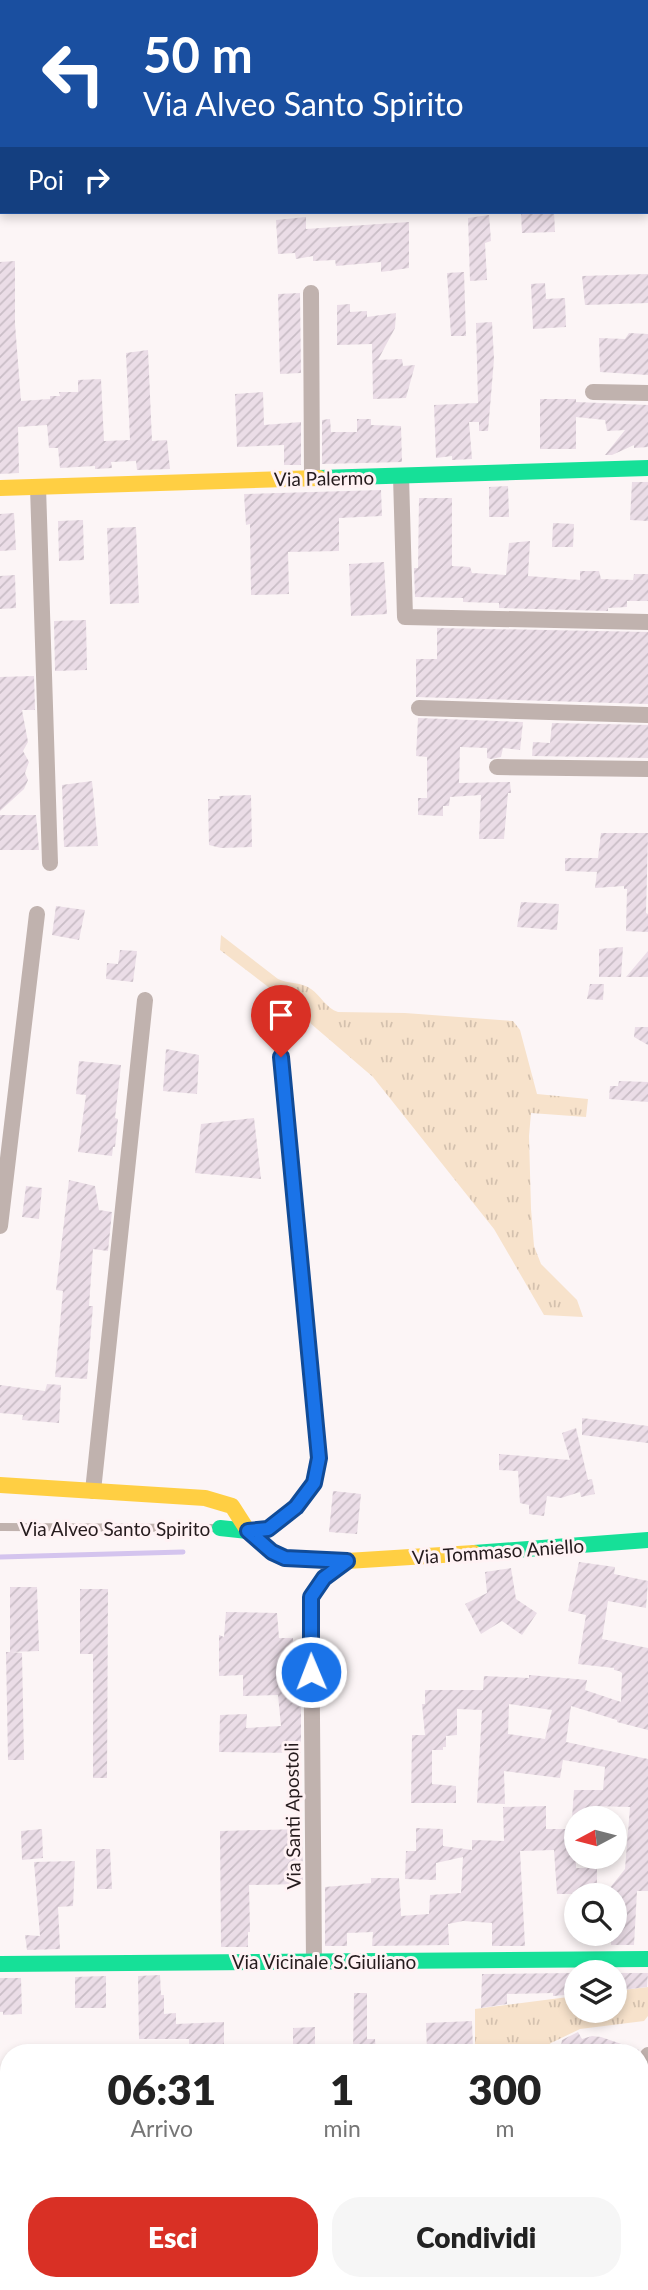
<!DOCTYPE html>
<html lang="it">
<head>
<meta charset="utf-8">
<style>
  :root { --surface:#fff; --page:#f6f6f6; --text:#222; --muted:#767676; --accent:#d93025 }
  body { margin:0; font-family:Lato,sans-serif; background:var(--page); color:var(--text); height:100vh; display:flex; flex-direction:column; font-size:26px; white-space:nowrap }
  * { box-sizing:border-box; margin:0 }
  p { font-size:23px; color:var(--muted) }
  .icon { flex:none; width:38px; height:38px; fill:none; stroke:currentColor; stroke-width:2; stroke-linecap:round; stroke-linejoin:round }
  .map { position:relative; flex:1; overflow:hidden }
  .side { position:absolute; left:0px; top:2044px; width:649px; height:247px; display:flex; flex-direction:column; background:var(--surface); border-radius:28px 28px 0 0; box-shadow:0 4px 10px #0003 }
  .side>* { flex:none }
  .banner { position:absolute; left:0px; top:0px; width:649px; height:214px; box-shadow:0 4px 10px #0003; background:#1a4fa0; color:#fff; overflow:hidden }
  .needle { width:46px; rotate:263deg }
  .tools { position:absolute; left:564px; top:1806px; display:grid; gap:14px }
  .tools a { display:grid; place-items:center; width:63px; height:63px; border-radius:50%; background:var(--surface); box-shadow:0 4px 10px #0003; font-size:35px }
  .pin { position:absolute; display:grid; place-items:center; width:60px; height:60px; color:#fff; margin:-72px -30px; border-radius:50% 50% 50% 0; rotate:-45deg; box-shadow:0 0 7px #0007 }
  .pin .icon { rotate:45deg }
  .me { position:absolute; width:77px; margin:-38px; rotate:359deg; stroke-linejoin:round; filter:drop-shadow(0 0 5px #0008) }
  .turn { display:flex; align-items:center; gap:24px; height:147px; padding:0 28px; font-size:32px }
  .turn .icon { width:91px; height:91px; stroke-width:2.5 }
  .turn b { display:block; font-size:49px; line-height:60px }
  .then { display:flex; align-items:center; height:66px; padding:0 28px; background:#0003; gap:14px; font-size:26px }
  .eta { display:flex; justify-content:space-evenly; align-items:center; height:119px; text-align:center }
  .eta b { font-size:42px; font-weight:800; line-height:49px }
  .button { display:flex; gap:14px; margin-top:auto; padding:14px 28px }
  .button a { flex:1; height:80px; border-radius:28px; background:var(--accent); color:#fff; font-size:28px; font-weight:800; line-height:80px; text-align:center }
  .button a+a { background:var(--page); color:var(--text) }
  .map>svg:first-child { display:block }
</style>
</head>
<body>
<div class="map">
<svg width="648" height="2290" viewBox="0 0 648 2290">
  <defs>
    <pattern id="grass-tufts" width="24" height="20" patternUnits="userSpaceOnUse" patternTransform="scale(1.75)"><rect width="24" height="20" fill="#f7e2cb"/><path d="M3 7l-1-3M5 7V3M7 7l1-3M15 17l-1-3M17 17v-4M19 17l1-3" fill="none" stroke="#d4c1ae"/></pattern>
    <pattern id="building-hatch" width="6" height="6" patternUnits="userSpaceOnUse" patternTransform="scale(1.75)"><rect width="6" height="6" fill="#ebdde7"/><path d="M-1 1l2-2M0 6l6-6M5 7l2-2" fill="none" stroke="#c9bdc6"/></pattern>
  </defs>
  <rect width="100%" height="100%" fill="#fcf5f6"/>
  <path fill="url(#grass-tufts)" d="M221,935L278,979C288,984 302,982 311,989C321,996 326,1008 338,1012L405,1013L513,1021L520,1030L537,1094L588,1099L586,1117L531,1113L529,1136L531,1209L534,1246L541,1264L577,1300L583,1317L544,1315L494,1229L373,1077L267,986L220,950Z
    M648,1987V2016L644,2021L580,2029L551,2043L538,2053H475V2009L576,1996V2011H614V1991Z"/>
  <g fill="none" stroke-linecap="round" stroke-linejoin="round">
    <path stroke="#d4c4ee" stroke-width="5" d="M0,1557L183,1552"/>
  </g>
  <path fill="url(#building-hatch)" fill-rule="evenodd" d="M521,212H554L555,232L522,233Z
    M489,215L491,241L485,243L487,280L470,281L468,218Z
    M306,217V229L409,222V268L381,272V262L336,266L335,260L313,261V256L296,259L295,253L278,254L276,220Z
    M15,261V324L21,401L50,399V396H60L59,392H78V380L101,379L104,441L130,440L126,353L148,350L152,441L167,440L170,469L137,470L136,461L111,462L112,468L95,469V466L60,468L58,448H49L47,425L18,427L19,473L0,474V262Z
    M464,272L466,336H451L447,273Z
    M648,274V303L585,305L582,276Z
    M545,283L546,299L565,298L566,327L533,329L531,284Z
    M300,293L301,373L280,374L278,294Z
    M350,304V312L367,311V317L396,313L395,328L378,360L402,359L403,366L415,365L406,398L373,399L372,344L337,345V305Z
    M492,322L494,359L488,431H479V422H469L472,459L452,460V456L436,458L434,405L478,403L476,323Z
    M629,333L648,334V375L600,372L599,338L625,339Z
    M263,392L264,425L301,422V465H284V445L237,447L235,394Z
    M540,399H576V402L648,405V447L634,448V445L612,455H605L625,430L607,431L605,420L576,417V449H540Z
    M330,419L331,432H357V419H371V425L401,426L402,462L322,464V420Z
    M632,482H648V521L630,520Z
    M508,486L509,517H489V487Z
    M381,490L382,516L339,518V551L288,552L289,594L251,595L250,524L246,525L244,494Z
    M419,498H452V566L470,567L472,573L506,575L509,543L530,541L528,576L580,580V571H599L601,579L633,580L634,574H648V601H627V607L608,608V611L499,608V603L463,602V598L415,597L414,568H418Z
    M14,513L16,550L0,551V514Z
    M83,520L84,560L59,561L58,521Z
    M553,523L574,524L573,547H552Z
    M136,527L139,603L110,604L107,528Z
    M384,562L387,614L351,616L349,564Z
    M15,575L16,608L0,609V576Z
    M86,620L87,670L55,671L54,621Z
    M437,628L648,632V704L416,697V659H437Z
    M34,676L35,710H22L28,742L23,751L29,762L25,773L28,780L24,789L0,811V677Z
    M418,718L523,722L520,750L503,748L501,757L491,759L487,758V748L460,747L459,783L510,782L511,793H508L504,839H479L481,795L450,797L449,806H443V816L418,815V798H427V757L416,756Z
    M552,723L648,725V758L532,756L533,742L550,743Z
    M92,781L98,846L64,847L62,785Z
    M251,795L252,847L221,848L209,845L208,799H220L219,796Z
    M0,815H36L39,850H0Z
    M601,833H648L646,913L648,914V932L626,931L627,889H624V886L595,888L597,872L565,871V858H598Z
    M521,902L559,904L557,930L517,927Z
    M56,906L85,910L79,940L52,935Z
    M623,947L621,977H599V949Z
    M120,950L137,951L133,982L106,979L107,963L118,964Z
    M648,951V977H626Z
    M590,984H604L603,1000L587,999Z
    M635,1027H648V1045L634,1037Z
    M166,1049L199,1055L197,1094L163,1091Z
    M79,1061L121,1065L115,1118L118,1119L115,1147H113L112,1156L78,1152L86,1095L76,1094Z
    M619,1081L648,1082V1102L609,1099L610,1086H618Z
    M254,1118L261,1179L195,1173L201,1124Z
    M69,1180L95,1186L99,1210L112,1212L108,1251L93,1249L89,1306H93L87,1379L55,1377L63,1291L56,1290Z
    M26,1186L42,1188L39,1219L22,1217Z
    M47,1384L61,1385L59,1423L22,1420L23,1415L0,1413V1385L45,1391Z
    M582,1418L648,1426V1443L582,1435Z
    M576,1428L588,1480L592,1479L595,1494L581,1497L580,1492L561,1498L547,1496L544,1516L529,1514V1505L520,1503L518,1471L499,1470V1454L570,1460L562,1433Z
    M333,1491L361,1494L357,1534L329,1532Z
    M579,1562L615,1567L614,1574L648,1581L646,1608L608,1601L602,1639L648,1648V1730L617,1722V1720L571,1706L566,1742L648,1759V1891H637L634,1945H611V1934H614V1894H605L625,1869L630,1807L593,1806V1818H572L574,1790H603L605,1767L563,1760L560,1778L504,1771L505,1804L477,1803L482,1710L457,1709V1735L446,1736V1747H443V1750H432V1784L456,1786V1803H411L412,1735H425L422,1704H425V1690H483L484,1676L529,1678V1675L587,1680L585,1690L621,1702L622,1673L619,1671L614,1670V1668L578,1664L586,1615L568,1611ZM509,1704L552,1710L545,1739L508,1734Z
    M511,1568L516,1599L537,1613L522,1635L502,1621L481,1634L465,1604L487,1593L485,1572Z
    M10,1587H37L39,1651L11,1652L22,1653L24,1760H8L6,1652H10Z
    M80,1589H108L107,1778H93V1654H80Z
    M226,1612L277,1613L279,1638H293V1676H301V1753L219,1752L220,1715L247,1714L246,1728L281,1726L278,1695L243,1696V1675L219,1676V1635L224,1637Z
    M546,1806V1829H576V1868H597V1894H557L554,1850L520,1851L525,1946H492V1923L463,1921L448,1924L449,1945L372,1946L373,1932L347,1933V1946H325V1887L371,1883V1878H399L401,1916L429,1914L430,1895L461,1893L463,1857L436,1863V1880L405,1879L406,1851H416V1828L443,1829V1846L472,1850V1840L504,1841L503,1807Z
    M42,1829L43,1858L22,1860L21,1831Z
    M302,1829L303,1884L249,1885L250,1932H248V1947H221L220,1831Z
    M96,1849H110L112,1889H97Z
    M75,1861L73,1906L58,1907L60,1949L27,1950L25,1935L40,1936L34,1862Z
    M575,1973L576,1994L553,1996V1993L507,1994V2004L481,2008L482,1974Z
    M614,1973H648L647,1987L614,1991Z
    M160,1975L161,1995H164V2014L176,2013V2024L224,2022V2053H189V2039H139L138,1976Z
    M106,1976V2008H75V1977Z
    M0,1978H21L22,2014L3,2015V2012H0Z
    M354,1993H367V2039H375L376,2053H353Z
    M472,2021L473,2050L436,2053V2050H427L426,2023Z
    M315,2027V2053H293V2028Z
    M578,2032L582,2039L592,2036L601,2037L639,2050L638,2053H549V2050L561,2046L562,2040Z"/>
  <g fill="none" stroke-linecap="round" stroke-linejoin="round">
    <path stroke="#c0b2ae" stroke-width="8" d="M0,1527L217,1528"/>
    <path stroke="#c0b2ae" stroke-width="16" d="M0,112H2
      M311,293L312,478
      M593,392L648,393
      M401,476L405,617L648,622
      M38,487L50,863
      M419,708L648,715
      M497,767L648,769
      M0,1226L37,914
      M93,1491L145,1000
      M314,1961L311,1597L324,1578L347,1561
      M640,2080L648,2055
      M554,2290L557,2282"/>
    <path stroke="#16e098" stroke-width="16" d="M319,478L648,468
      M220,1528L248,1531L268,1529L296,1507L314,1483L319,1458L281,1057
      M474,1553L648,1540
      M0,1964L648,1959"/>
    <path stroke="#ffcf43" stroke-width="16" d="M0,488L319,478
      M0,1485L205,1498L232,1506L248,1531L272,1552L285,1558L347,1561L474,1553"/>
  </g>
  <g fill="none" stroke-linecap="round" stroke-linejoin="round">
    <defs>
      <path id="route" d="M281,1057L319,1458L314,1483L296,1507L268,1529L248,1531L272,1552L285,1558L347,1561L324,1578L311,1597V1672"/>
    </defs>
    <use href="#route" stroke="#114b97" stroke-width="18"/>
    <use href="#route" stroke="#1a73e8" stroke-width="12"/>
  </g>
  <g text-anchor="middle" dominant-baseline="central" stroke-width="6" stroke-linejoin="round" paint-order="stroke">
    <g font-size="19" fill="#251b1d" stroke="#fff2f4">
      <text transform="translate(324 478) rotate(-1)">Via Palermo</text>
      <text x="115" y="1528">Via Alveo Santo Spirito</text>
      <text transform="translate(498 1551) rotate(-4)">Via Tommaso Aniello</text>
      <text transform="translate(292 1816) rotate(-91)">Via Santi Apostoli</text>
      <text x="324" y="1961">Via Vicinale S.Giuliano</text>
    </g>
  </g>
</svg>
<div class="tools">
<a><svg class="needle" viewBox="-14 -14 28 28"><path d="M0-13l5 13h-10z" fill="#e53935"/><path d="M0 13l5-13h-10z" fill="#767676"/></svg></a>
<a><svg class="icon" aria-label="search" viewBox="0 0 24 24"><circle cx="10" cy="10" r="6"/><path d="M15 15l6 6"/></svg></a>
<a><svg class="icon" aria-label="layers" viewBox="0 0 24 24"><path d="M12 4l9 5-9 5-9-5zM3 14l9 5 9-5"/></svg></a>
</div>
<div class="pin" style="left:281px;top:1057px;background:#d93025"><svg class="icon" aria-label="arrive" viewBox="0 0 24 24"><path d="M6 21V4h12l-3 4 3 4H6"/></svg></div>
<svg class="me" style="left:311px;top:1672px" viewBox="-20 -20 40 40"><circle r="17" fill="#1a73e8" stroke="#fff" stroke-width="3"/><path d="M0-11L8 9 0 5-8 9z" fill="#fff"/></svg>
<div class="banner">
<div class="turn"><svg class="icon" aria-label="left" viewBox="0 0 24 24"><path d="M17 20v-9H6M10 6l-5 5 5 5"/></svg><div><b>50 m</b>Via Alveo Santo Spirito</div></div>
<div class="then">Poi<svg class="icon" aria-label="right" viewBox="0 0 24 24"><path d="M7 20v-9h11M14 6l5 5-5 5"/></svg></div>
</div>
<section class="side">
<div class="eta">
<div><b>06:31</b><p>Arrivo</p></div>
<div><b>1</b><p>min</p></div>
<div><b>300</b><p>m</p></div>
</div>
<div class="button"><a>Esci</a><a>Condividi</a></div>
</section>
</div>
</body>
</html>
